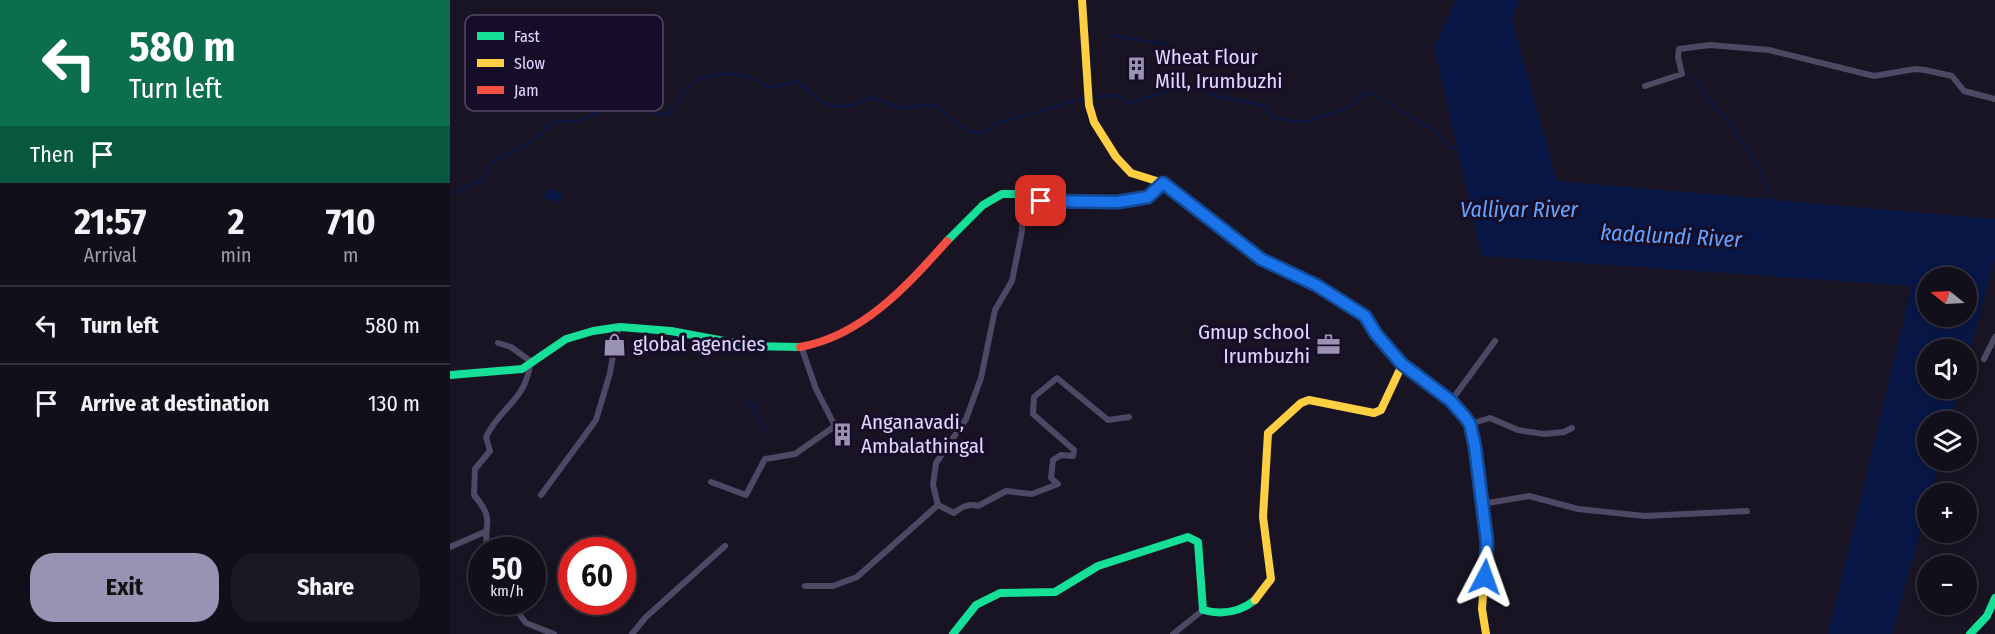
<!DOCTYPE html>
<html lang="en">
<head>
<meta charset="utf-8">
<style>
  :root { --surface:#130f1a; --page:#1c1823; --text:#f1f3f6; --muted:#9d9ca2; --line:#322f39; --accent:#9a92b2 }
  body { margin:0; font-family:"Fira Sans Condensed",sans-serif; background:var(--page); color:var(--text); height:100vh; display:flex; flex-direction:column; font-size:22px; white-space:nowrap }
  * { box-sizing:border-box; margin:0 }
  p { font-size:20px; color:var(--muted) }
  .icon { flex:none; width:33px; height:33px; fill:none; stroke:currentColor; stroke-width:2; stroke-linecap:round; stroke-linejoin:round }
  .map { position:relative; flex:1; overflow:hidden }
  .side { display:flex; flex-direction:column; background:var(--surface); width:450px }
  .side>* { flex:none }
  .hud { background:#0b6e4f; color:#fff; overflow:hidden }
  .needle { width:39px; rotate:288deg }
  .fabs { position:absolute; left:1467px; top:267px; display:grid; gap:12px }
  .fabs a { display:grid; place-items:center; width:60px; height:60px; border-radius:50%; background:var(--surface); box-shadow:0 3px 9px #0003,0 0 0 2px var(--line); font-size:30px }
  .speed { position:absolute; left:18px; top:537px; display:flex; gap:12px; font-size:30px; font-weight:700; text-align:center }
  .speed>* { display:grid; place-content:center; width:78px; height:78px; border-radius:50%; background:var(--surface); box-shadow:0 3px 9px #0003,0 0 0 2px var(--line); line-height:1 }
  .speed small { font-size:15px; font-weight:400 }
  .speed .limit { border:9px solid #d22; background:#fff; color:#111 }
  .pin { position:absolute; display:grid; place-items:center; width:51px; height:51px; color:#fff; margin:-26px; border-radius:12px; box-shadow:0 3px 9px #0006 }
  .me { position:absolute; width:66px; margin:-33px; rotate:4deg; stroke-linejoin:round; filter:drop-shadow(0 0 4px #0008) }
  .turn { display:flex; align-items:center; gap:21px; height:126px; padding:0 30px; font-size:27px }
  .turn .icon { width:78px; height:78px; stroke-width:2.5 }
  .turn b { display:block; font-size:42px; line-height:51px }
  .then { display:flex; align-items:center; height:57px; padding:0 30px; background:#0003; gap:12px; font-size:22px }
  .eta { display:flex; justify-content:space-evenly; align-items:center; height:102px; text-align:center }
  .eta b { font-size:36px; font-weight:700; line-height:42px }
  .primary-button { display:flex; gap:12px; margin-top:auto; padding:12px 30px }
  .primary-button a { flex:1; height:69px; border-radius:24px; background:var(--accent); color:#111; font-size:24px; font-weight:700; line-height:69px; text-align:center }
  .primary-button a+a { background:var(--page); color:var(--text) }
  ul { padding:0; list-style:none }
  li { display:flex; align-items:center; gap:18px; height:78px; padding:0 30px; border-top:2px solid var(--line) }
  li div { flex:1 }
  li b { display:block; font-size:22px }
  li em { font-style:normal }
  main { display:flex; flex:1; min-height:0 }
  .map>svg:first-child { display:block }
</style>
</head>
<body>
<main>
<section class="side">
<div class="hud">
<div class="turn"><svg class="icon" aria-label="left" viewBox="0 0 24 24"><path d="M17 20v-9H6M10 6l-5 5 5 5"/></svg><div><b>580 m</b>Turn left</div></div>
<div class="then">Then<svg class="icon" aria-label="arrive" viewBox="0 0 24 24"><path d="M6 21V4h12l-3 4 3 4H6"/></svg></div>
</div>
<div class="eta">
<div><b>21:57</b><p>Arrival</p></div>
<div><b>2</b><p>min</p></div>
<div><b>710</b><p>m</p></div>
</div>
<ul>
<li><svg class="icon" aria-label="left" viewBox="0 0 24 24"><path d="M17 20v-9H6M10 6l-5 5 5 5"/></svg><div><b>Turn left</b></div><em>580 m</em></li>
<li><svg class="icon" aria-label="arrive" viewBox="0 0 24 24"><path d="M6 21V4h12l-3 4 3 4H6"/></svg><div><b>Arrive at destination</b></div><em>130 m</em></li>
</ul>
<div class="primary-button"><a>Exit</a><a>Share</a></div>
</section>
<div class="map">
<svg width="1545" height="634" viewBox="0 0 1545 634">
  <rect width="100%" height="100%" fill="#191423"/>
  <path fill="#081646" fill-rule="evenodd" d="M1006,0H1069L1062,21L1107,181L1545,219V257L1517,363L1516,350H1478V388L1509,389L1501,421L1478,422V460L1490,461L1481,493L1478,494L1477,507L1442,634H1378L1462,286L1032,256L984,47ZM1478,278H1516V316H1478Z
    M98,189L113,194L110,203L94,197Z"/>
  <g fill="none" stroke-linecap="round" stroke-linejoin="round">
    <path stroke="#081646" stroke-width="2" d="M661,35L714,44
      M1244,78C1264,106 1318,169 1322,201
      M647,97L666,95L679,103L738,85L770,97L813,105L823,118L853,122L899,107L918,91L985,131L1000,148L1007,147
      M0,194L33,179L40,163L85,140L103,122L128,121L159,107L183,108L216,115C225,105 236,87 248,80C269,69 301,74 319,88L347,81C374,107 386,115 421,97L451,108L483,104L517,131L532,134L545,124L632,99
      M297,402L305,406L306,416L312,420V431"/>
    <path stroke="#4e4864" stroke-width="6" d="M1195,86L1232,74L1228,57L1229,49L1260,45L1319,50L1424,76L1465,69L1475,70L1502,76L1514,91L1545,99
      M572,194V231L562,281L545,310L531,378L516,419L486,463L483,485L488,505L504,513C511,507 519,503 528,506L556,491L582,494L608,484L601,478L603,460L611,455L623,456L624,450L583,414L584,397L607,378L658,420L679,417
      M48,343L61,347L83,363
      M1534,359L1545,337
      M1001,401L1045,341
      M1020,424L1040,418L1068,430L1094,434L1114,432L1122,428
      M261,482L296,495L315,459L345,454L385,426L366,389L351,346
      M91,495L146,420L160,373L168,327
      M1032,504L1079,496L1128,509L1195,516L1297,511
      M0,547L37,531
      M38,550C31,522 48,524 24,495L25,469L40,451L36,437C52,405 73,403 80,366
      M355,586H383L407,577L488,505
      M60,602L76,623L104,634
      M182,634L196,617L275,546
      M723,634L753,610"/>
    <path stroke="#16e098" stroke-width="8" d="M497,241L533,205L552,194H568L600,202L663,203L699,196L713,183
      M0,375L72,369L116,339L143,331L170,327L221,331L301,346L350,347
      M503,634L526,605L550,593L605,592L648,566L738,537L748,542L753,610C772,615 789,613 805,600
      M1520,634L1537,616L1545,598"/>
    <path stroke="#ffcf43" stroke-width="8" d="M632,0L639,105L644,122L666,157L681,173L713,183L752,213
      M964,374L1001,401L1020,424L1037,542L1032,609L1036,634
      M805,600L821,579L813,517L818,433L851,403L859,400L924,413L931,410L952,365"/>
    <path stroke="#f24e42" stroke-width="8" d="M752,213L811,259L866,285L915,316L952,365L964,374
      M350,347C412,336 457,286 497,241"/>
  </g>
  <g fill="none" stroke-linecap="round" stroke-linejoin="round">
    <defs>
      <path id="route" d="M591,201L668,202L698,197L713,183L811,259L866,285L915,316L926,334L952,364L1001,401L1015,417L1020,424L1025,447L1037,542L1035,577"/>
    </defs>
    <use href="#route" stroke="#114b97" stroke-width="15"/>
    <use href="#route" stroke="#1a73e8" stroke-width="10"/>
  </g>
  <defs>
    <symbol id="building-bare" viewBox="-9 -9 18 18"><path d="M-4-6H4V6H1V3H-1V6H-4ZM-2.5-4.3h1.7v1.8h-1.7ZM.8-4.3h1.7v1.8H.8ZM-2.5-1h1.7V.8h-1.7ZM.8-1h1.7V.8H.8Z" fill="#9a92b2" stroke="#160e29" stroke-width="2.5" paint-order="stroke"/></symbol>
    <symbol id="shop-bare" viewBox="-9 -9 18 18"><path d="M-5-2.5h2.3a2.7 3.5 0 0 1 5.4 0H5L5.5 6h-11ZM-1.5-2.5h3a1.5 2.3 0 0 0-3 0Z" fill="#9a92b2" stroke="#160e29" stroke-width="2.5" paint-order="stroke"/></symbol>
    <symbol id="office-bare" viewBox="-9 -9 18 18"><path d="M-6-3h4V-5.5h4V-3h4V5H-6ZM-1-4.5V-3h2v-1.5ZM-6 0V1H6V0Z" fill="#9a92b2" stroke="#160e29" stroke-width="2.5" paint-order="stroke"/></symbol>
  </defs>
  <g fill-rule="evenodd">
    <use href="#building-bare" x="670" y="52" width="33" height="33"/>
    <use href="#shop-bare" x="148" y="328" width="33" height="33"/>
    <use href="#office-bare" x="862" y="328" width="33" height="33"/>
    <use href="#building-bare" x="376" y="418" width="33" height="33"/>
  </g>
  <g text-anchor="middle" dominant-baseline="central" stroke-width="6" stroke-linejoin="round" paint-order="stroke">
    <g font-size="21" fill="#e0d6ff" stroke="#160e29" text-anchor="start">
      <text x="705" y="57">Wheat Flour<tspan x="705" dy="24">Mill, Irumbuzhi</tspan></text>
      <text x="860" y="332" text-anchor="end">Gmup school<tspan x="860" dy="24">Irumbuzhi</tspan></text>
      <text x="183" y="344">global agencies</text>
      <text x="411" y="422">Anganavadi,<tspan x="411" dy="24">Ambalathingal</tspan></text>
    </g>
    <g font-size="22" font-style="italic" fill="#64a3ff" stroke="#160e29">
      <text x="1069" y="209">Valliyar River</text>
      <text transform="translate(1221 236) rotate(3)">kadalundi River</text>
    </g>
  </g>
  <rect x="15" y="15" width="198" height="96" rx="9" fill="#160e29" stroke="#534a69" stroke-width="1.5"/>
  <rect x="27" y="32" width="27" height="8" fill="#16e098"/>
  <rect x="27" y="59" width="27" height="8" fill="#ffcf43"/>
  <rect x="27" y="86" width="27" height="8" fill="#f24e42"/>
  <g font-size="16" fill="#e0d6ff">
    <text x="64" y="42">Fast</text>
    <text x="64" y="69">Slow</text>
    <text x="64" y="96">Jam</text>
  </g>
</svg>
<div class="fabs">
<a><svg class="needle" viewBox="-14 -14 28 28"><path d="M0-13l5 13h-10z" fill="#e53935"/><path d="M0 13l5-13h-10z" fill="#9d9ca2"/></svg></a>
<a><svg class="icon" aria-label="sound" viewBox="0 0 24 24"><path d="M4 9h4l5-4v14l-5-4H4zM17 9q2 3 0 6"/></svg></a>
<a><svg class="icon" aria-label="layers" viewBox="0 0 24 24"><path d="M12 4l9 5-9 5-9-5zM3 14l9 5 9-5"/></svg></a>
<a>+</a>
<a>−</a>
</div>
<div class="speed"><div>50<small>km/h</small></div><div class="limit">60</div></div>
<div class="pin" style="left:591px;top:201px;background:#d93025"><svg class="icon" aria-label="arrive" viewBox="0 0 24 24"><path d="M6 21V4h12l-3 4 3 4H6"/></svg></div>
<svg class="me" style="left:1035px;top:577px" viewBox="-20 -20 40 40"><path d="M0-17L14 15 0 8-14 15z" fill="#1a73e8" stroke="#fff" stroke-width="4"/></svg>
</div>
</main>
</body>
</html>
